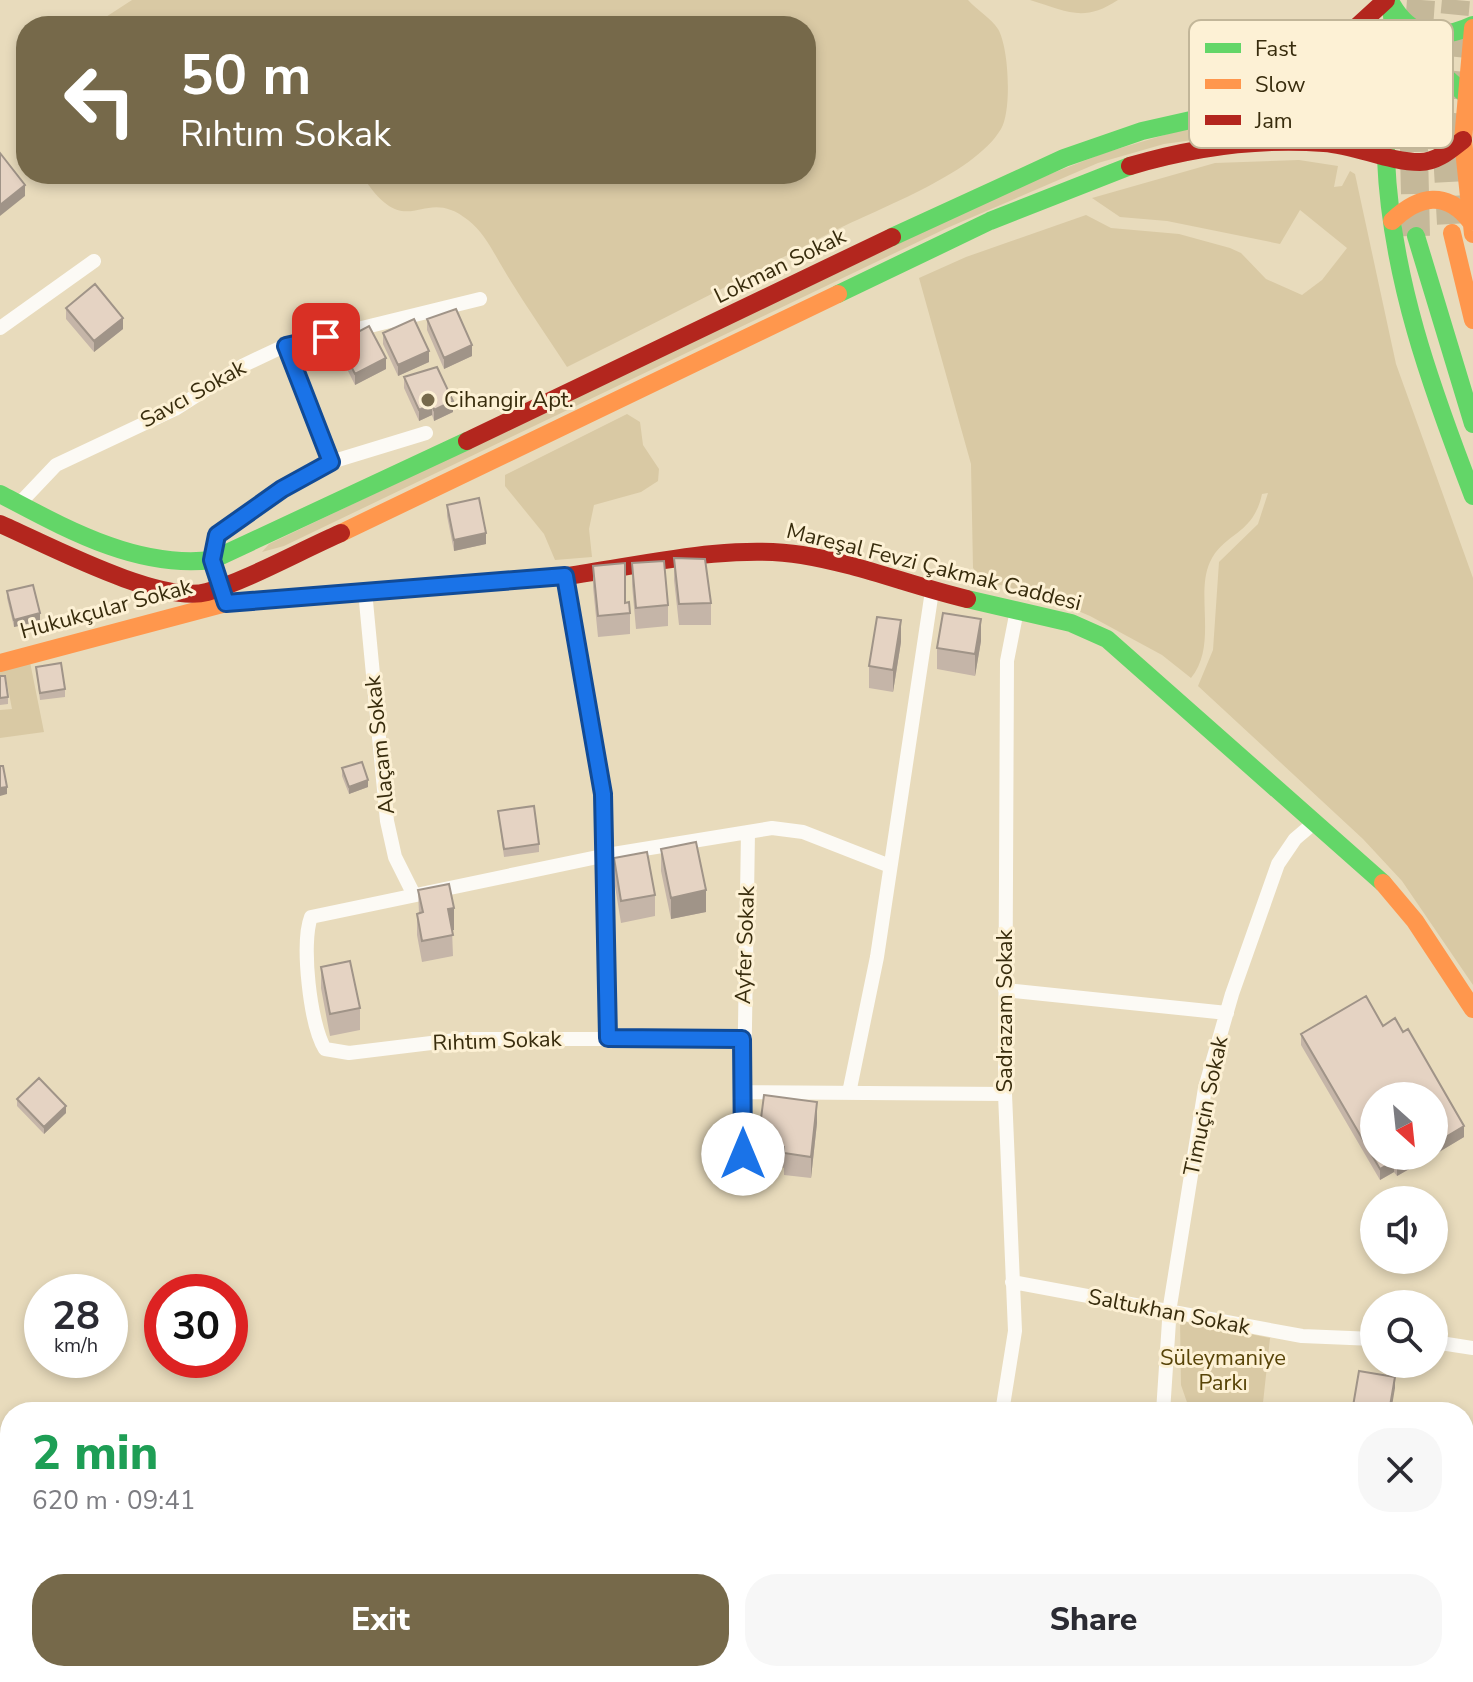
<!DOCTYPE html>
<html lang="en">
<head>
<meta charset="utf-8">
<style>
  :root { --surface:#fff; --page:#f7f7f7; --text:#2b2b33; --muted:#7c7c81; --accent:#76694a }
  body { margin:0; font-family:"Nunito Sans",sans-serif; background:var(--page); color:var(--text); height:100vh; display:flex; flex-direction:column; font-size:30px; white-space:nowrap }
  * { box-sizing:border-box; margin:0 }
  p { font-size:26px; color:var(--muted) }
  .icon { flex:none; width:44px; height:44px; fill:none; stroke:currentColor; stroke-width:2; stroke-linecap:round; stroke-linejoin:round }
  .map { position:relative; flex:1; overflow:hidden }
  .sheet { position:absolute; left:0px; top:1402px; width:1474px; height:280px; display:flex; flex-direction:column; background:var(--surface); border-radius:32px 32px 0 0; box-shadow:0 4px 12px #0003 }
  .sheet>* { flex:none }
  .hud { position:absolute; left:16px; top:16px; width:800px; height:168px; border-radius:32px; box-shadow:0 4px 12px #0003; background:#76694a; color:#fff; overflow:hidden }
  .needle { width:52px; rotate:153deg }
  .buttons { position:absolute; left:1360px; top:1082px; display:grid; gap:16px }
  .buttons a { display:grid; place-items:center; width:88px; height:88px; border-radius:50%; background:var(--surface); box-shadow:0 4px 12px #0003; font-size:40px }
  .speed { position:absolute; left:24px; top:1274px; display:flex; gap:16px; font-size:40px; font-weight:700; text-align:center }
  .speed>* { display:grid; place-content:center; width:104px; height:104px; border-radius:50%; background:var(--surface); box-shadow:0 4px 12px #0003; line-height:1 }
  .speed small { font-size:20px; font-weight:400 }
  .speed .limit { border:12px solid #d22; background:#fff; color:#111 }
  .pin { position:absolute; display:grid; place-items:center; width:68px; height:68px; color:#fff; margin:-34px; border-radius:16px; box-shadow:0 4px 12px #0006 }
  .me { position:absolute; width:88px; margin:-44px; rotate:0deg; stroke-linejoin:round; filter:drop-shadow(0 0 6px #0008) }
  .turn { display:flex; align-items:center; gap:28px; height:168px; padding:0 32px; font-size:36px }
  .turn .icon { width:104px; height:104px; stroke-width:2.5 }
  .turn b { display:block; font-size:56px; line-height:68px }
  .round { display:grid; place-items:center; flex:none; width:84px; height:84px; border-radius:32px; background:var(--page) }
  .head { display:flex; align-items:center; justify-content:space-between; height:136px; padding:0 32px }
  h1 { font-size:48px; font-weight:800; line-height:60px; color:#1e9e55 }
  .primary-button { display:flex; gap:16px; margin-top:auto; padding:16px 32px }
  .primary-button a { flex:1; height:92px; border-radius:32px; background:var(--accent); color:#fff; font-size:32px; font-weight:800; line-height:92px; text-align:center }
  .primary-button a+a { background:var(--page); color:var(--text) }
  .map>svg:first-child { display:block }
</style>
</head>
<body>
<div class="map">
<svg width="1473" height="1682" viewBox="0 0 1473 1682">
  <rect width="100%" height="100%" fill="#e8dbbc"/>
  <path fill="#d9c9a4" d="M132,0H968C977,10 991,18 998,29C1009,47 1012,111 1001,129C973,176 873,210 826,235C740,280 654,323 567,367C547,336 526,306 507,275C495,256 486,234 468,220C421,182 408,248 361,174H806V26H92Z
    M1030,0H1118C1083,23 1067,11 1030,0Z
    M1357,91V140L1286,132L1230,135L1164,144L1098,163L947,228L284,546L262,552L269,544L1017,187L1104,153L1171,133Z
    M1299,160L1338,166L1334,187L1342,186L1350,171L1355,174L1396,364L1473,578V985L1402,881L1363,839L1198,686L1213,650L1219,562L1258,524L1268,493L1262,494C1253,536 1224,532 1210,562C1195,594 1218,645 1191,678L1162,655L1090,616L1043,596L985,581L973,568L971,464L919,278L966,257L1086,215L1111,228L1179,234L1230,248L1241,253L1266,279L1302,295L1322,280L1347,248L1300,210L1280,244L1167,221L1120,217L1092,198L1215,163Z
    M627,414L640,422L643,445L659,469L658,481L641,492L594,505L589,529L592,557L555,560L544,534L505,486V475Z
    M30,662L44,732L0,738V710L12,709L6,678L0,679V669Z
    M1180,1320L1270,1338L1262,1412L1190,1411L1181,1385Z"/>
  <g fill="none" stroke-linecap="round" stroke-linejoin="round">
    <path stroke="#c5b899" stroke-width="28" stroke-dasharray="28 14" stroke-linecap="butt" d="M1451,224L1445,116L1456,0
      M1416,236L1413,111L1421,0"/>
    <path stroke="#fcfaf5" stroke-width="14" d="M0,328L94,261
      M286,346L331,462
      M19,504L56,465L175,409L244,365L280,348L480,299
      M212,560L213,543L224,528L299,479L331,462L426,433
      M565,576L603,794L608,1038
      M365,591L387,821L395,857L414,895
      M1005,990L1227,1013
      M742,1039H464L349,1053L325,1049C310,1025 301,943 311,917L607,855L772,828L803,832L890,866
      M743,1092L1005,1094
      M849,1093L877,957L932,591
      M743,1154L748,832
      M1012,1282L1302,1336L1374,1339
      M1434,1342L1473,1348
      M1002,1412L1015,1331L1005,1094L1007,661L1017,610
      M1163,1412L1170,1306L1205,1088L1232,994L1278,864L1295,839L1315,822
      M1464,1494L1473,1495
      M1279,1672L1285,1682
      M1309,1682L1335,1672"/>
    <path stroke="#63d668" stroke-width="18" d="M1390,0C1399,51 1384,107 1386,159C1391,277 1431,387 1473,496
      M1390,1C1409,37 1437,42 1473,25
      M1416,236L1473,424
      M892,237L1064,158L1142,131L1412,70L1440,72L1465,94
      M838,294L990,221L1130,166
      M0,494C65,528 136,569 212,560L467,441
      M967,599L1071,623L1107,639L1383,883
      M1464,1625L1473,1579"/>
    <path stroke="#ff974d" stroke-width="18" d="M1473,28L1463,140L1473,234
      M1392,221C1419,195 1447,190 1471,222
      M1452,233L1473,320
      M341,533L838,294
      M0,663L226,603L567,576
      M1383,883L1415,921L1473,1009
      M1453,1682L1455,1672"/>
    <path stroke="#b3261e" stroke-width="18" d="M1264,96L1326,55L1386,0
      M1130,166C1194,147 1257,138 1324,143C1356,145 1388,162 1420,162C1437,162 1450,150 1463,140
      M467,441L892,237
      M0,524C46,544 160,605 207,592C246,581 302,550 341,533
      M567,576C639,566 730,543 802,555C858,564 912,586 967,599
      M945,1682L946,1679
      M1421,1682L1425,1672"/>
  </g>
  <path fill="#c5b5a8" d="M66,308L123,329L94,352L66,319Z
    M427,319L472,356L444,369L427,330Z
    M383,333L429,362L398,376L383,344Z
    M339,342L386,369L355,385L339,353Z
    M404,377L453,412L434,421L432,415L419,421L404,388Z
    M447,505L486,544L454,551L447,516Z
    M674,558L711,603V625H679L674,580Z
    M632,563L668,605V626L636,629L632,585Z
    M593,566L625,603L630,613V634L598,637L593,587Z
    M7,591L40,621L14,627L7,598Z
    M981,641L975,676L937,669V648Z
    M901,642L893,692L869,688V666Z
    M36,667L65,689V697L40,700Z
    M0,676L8,697V704L0,705Z
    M342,768L368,787L349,794L342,776Z
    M498,811L539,844V852L504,857Z
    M661,849L706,912L671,919L661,871Z
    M614,858L655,895V916L621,923L614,880Z
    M418,890L454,930H452L453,956L422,962L417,935V914L419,913Z
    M321,967L360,1008V1030L330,1036L321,988Z
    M1383,1026L1464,1137L1434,1155V1096L1374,1156H1432L1397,1176L1394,1172L1380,1180L1301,1045V1034Z
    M17,1099L66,1113L44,1134L17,1106Z
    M817,1123L811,1178L784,1175V1168L775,1166V1157L759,1155V1134Z"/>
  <path fill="#a09488" d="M25,185V196L0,216V205Z
    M123,318V329L94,352V341Z
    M472,345V356L444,369V358Z
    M429,351V362L398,376V365Z
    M386,358V369L355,385V374Z
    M453,401V412L434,421V410Z
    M432,404V415L419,421V410Z
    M486,533V544L454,551V540Z
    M40,613V621L14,627V620Z
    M981,619V641L975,676V654Z
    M901,620V642L893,692V670Z
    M368,780V787L349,794V787Z
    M7,787V794L0,796V788Z
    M706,890V912L671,919V898Z
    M454,908V930L448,931V909Z
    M817,1102V1123L811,1178V1157Z
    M66,1106V1113L44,1134V1127Z
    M1464,1126V1137L1434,1155V1144Z
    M1413,1156H1432L1397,1176V1165Z
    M1394,1161V1172L1380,1180V1169Z
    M1395,1377V1388L1391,1412H1389Z"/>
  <path fill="#e5d3c3" stroke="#a09488" stroke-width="2" d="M0,153L25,185L0,205Z
    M95,284L123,318L94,341L66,308Z
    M456,309L472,345L444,358L427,319Z
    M414,319L429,351L398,365L383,333Z
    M369,326L386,358L355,374L339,342Z
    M437,367L453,401L434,410L432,404L419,410L404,377Z
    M479,498L486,533L454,540L447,505Z
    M674,558L705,559L711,603L679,604Z
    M664,561L668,605L636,608L632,563Z
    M625,563V603L629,602L630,613L598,616L593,566Z
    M33,585L40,613L14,620L7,591Z
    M943,613L981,619L975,654L937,648Z
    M877,617L901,620L893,670L869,666Z
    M61,663L65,689L40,693L36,667Z
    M0,676H5L8,697L0,698Z
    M362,762L368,780L349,787L342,768Z
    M0,766H3L7,787L0,788Z
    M534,806L539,844L504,849L498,811Z
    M696,842L706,890L671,898L661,849Z
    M647,852L655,895L621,901L614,858Z
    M449,884L454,908L448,909L453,935L422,941L417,914L423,912L418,890Z
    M350,961L360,1008L330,1014L321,967Z
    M1366,996L1383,1026L1395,1018L1403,1032L1408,1029L1464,1126L1434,1144V1096H1374V1156H1413L1397,1165L1394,1161L1380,1169L1301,1034Z
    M39,1078L66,1106L44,1127L17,1099Z
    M764,1095L817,1102L811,1157L784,1153V1147L775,1144L776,1136L759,1134Z
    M1359,1371L1395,1377L1389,1412H1352Z
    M1129,1672H1182L1180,1682H1127Z"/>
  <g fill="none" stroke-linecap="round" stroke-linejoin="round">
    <defs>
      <path id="route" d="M326,337L286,346L331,462L282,489L217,535L212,560L226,603L565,576L603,794L608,1038L742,1039L743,1154"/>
    </defs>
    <use href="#route" stroke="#114b97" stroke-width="20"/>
    <use href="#route" stroke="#1a73e8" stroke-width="14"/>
  </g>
  <circle fill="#76694a" stroke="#fdf1d5" stroke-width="3" cx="428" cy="400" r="8"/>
  <g text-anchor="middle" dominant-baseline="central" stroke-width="6" stroke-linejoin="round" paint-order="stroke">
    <g font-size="22" fill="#382c0d" stroke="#fdf1d5">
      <text transform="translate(780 266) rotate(-26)">Lokman Sokak</text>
      <text transform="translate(193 394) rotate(-29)">Savcı Sokak</text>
      <text transform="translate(934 567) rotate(14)">Mareşal Fevzi Çakmak Caddesi</text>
      <text transform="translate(106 609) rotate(-15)">Hukukçular Sokak</text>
      <text transform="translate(380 745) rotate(-96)">Alaçam Sokak</text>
      <text transform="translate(745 945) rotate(-88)">Ayfer Sokak</text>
      <text transform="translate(1005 1011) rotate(-90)">Sadrazam Sokak</text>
      <text transform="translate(497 1041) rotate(-2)">Rıhtım Sokak</text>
      <text transform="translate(1206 1106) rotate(-78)">Timuçin Sokak</text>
      <text transform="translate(1169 1312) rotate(11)">Saltukhan Sokak</text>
    </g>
    <g font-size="22" fill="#382c0d" stroke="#fdf1d5" text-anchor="start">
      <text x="444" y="400">Cihangir Apt.</text>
    </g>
    <g font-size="22" fill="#584408" stroke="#fdf1d5">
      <text x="1223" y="1358">Süleymaniye<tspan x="1223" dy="25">Parkı</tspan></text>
    </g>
  </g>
  <rect x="1189" y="20" width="264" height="128" rx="12" fill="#fdf1d5" stroke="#c2b699" stroke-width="2"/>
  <rect x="1205" y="43" width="36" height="10" fill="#63d668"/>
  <rect x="1205" y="79" width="36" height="10" fill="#ff974d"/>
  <rect x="1205" y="115" width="36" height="10" fill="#b3261e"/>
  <g font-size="22" fill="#382c0d">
    <text x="1255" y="56">Fast</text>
    <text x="1255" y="92">Slow</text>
    <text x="1255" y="128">Jam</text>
  </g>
</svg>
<div class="buttons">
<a><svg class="needle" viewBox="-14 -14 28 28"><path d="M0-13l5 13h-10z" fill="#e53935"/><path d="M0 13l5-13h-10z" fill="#7c7c81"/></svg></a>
<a><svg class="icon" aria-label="sound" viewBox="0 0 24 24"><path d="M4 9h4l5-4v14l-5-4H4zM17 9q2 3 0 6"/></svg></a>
<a><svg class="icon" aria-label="search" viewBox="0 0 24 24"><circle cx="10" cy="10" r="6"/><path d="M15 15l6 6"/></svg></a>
</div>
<div class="speed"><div>28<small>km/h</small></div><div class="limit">30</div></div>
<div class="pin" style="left:326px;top:337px;background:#d93025"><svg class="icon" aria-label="arrive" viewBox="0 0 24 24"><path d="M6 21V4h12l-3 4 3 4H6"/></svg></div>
<svg class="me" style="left:743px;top:1154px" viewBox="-20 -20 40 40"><circle r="19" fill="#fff"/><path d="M0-13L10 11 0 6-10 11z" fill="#1a73e8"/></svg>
<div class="hud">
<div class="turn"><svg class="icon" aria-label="left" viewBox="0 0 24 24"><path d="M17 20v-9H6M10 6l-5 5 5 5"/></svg><div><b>50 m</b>Rıhtım Sokak</div></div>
</div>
<section class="sheet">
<div class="head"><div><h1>2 min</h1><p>620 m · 09:41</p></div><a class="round"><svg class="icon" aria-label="close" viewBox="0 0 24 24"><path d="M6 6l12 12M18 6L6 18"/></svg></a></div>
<div class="primary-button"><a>Exit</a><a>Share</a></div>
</section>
</div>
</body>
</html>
